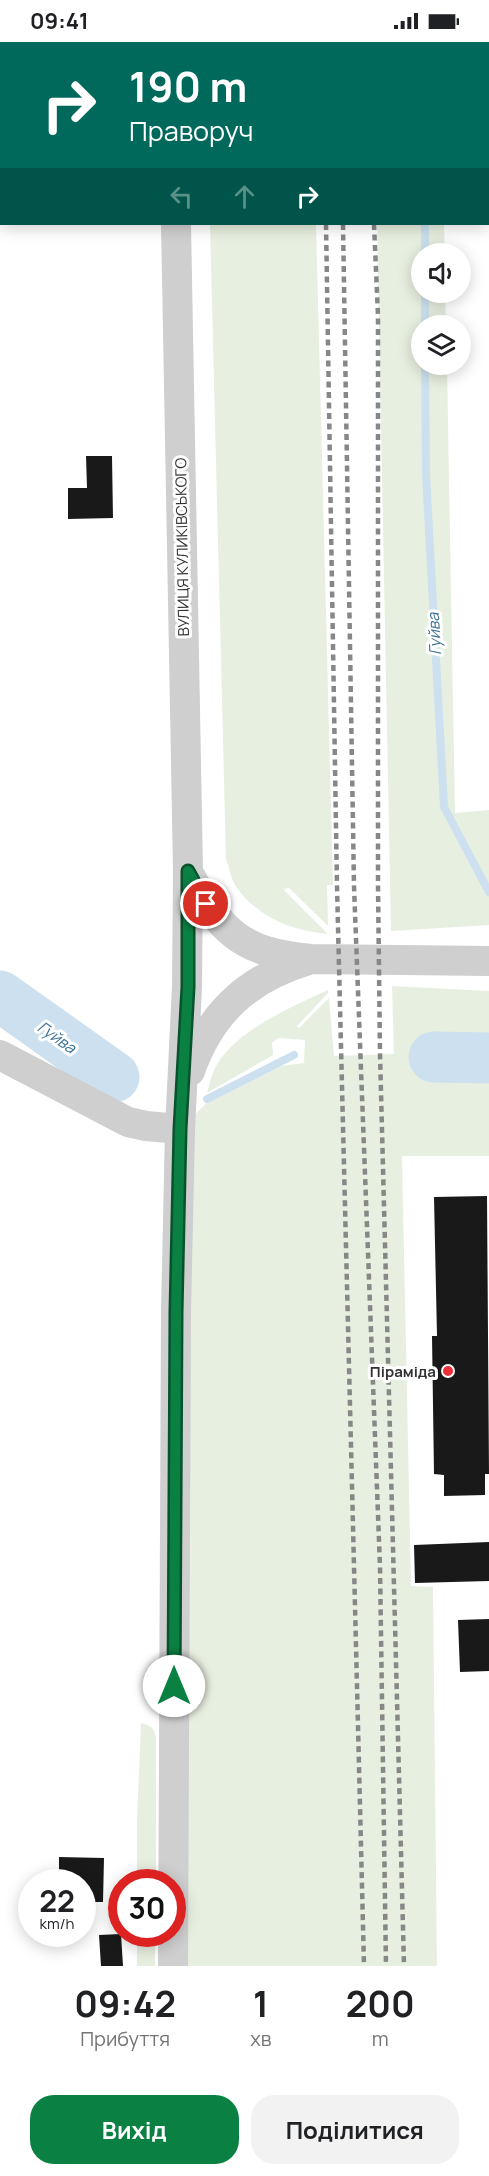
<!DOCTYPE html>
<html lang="uk">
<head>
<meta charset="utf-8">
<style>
  :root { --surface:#fff; --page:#f2f2f2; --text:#202124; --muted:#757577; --accent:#0b8043 }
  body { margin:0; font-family:Manrope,sans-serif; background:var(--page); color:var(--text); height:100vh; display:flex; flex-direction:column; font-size:22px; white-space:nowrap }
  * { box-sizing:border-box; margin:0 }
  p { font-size:20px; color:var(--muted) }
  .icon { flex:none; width:33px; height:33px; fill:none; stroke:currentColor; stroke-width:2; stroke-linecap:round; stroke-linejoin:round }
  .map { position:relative; height:1924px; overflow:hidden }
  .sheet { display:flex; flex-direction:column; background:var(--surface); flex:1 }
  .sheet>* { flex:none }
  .banner { position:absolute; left:0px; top:0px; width:489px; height:183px; box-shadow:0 3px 15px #0003; background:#00695c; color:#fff; overflow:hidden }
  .fabs { position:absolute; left:411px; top:201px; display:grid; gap:12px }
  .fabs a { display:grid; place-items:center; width:60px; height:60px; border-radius:50%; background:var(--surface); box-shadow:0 3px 15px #0003; font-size:30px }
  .speed { position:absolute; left:18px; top:1827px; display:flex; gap:12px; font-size:30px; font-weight:700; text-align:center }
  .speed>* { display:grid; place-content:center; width:78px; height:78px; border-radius:50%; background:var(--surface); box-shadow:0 3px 15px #0003; line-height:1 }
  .speed small { font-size:15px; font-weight:400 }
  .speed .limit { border:9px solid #d22; background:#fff; color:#111 }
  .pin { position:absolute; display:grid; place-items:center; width:51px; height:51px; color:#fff; margin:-26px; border:3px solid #fff; border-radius:50%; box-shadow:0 2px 6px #0007 }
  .me { position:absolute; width:66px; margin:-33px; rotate:0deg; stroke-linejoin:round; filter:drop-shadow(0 0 4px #0008) }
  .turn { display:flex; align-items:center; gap:21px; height:126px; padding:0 30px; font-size:27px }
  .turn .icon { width:78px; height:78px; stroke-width:2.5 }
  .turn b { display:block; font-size:42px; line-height:51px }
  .lanes { display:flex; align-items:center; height:57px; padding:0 30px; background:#0003; justify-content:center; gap:30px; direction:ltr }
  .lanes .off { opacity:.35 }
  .eta { display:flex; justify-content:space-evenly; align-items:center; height:102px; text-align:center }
  .eta b { font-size:36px; font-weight:700; line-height:42px }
  .action { display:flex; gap:12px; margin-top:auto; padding:12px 30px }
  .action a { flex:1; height:69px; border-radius:24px; background:var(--accent); color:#fff; font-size:24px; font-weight:700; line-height:69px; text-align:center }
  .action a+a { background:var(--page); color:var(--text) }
  .status { display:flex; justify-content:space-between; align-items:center; height:42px; padding:0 30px; background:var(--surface); direction:ltr }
  .status svg { height:16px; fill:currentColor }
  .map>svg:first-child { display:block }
</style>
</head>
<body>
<div class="status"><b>09:41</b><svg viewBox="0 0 49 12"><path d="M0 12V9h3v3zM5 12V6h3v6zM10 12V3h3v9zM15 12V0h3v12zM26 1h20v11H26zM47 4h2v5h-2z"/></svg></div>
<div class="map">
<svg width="489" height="1924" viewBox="0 0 489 1924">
  <rect width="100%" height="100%" fill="#fff"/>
  <path fill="#e7efe0" d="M210,182H316L333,843H327L328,884L288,845L284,848L328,892C292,889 256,875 235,843C231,836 229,825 226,817Z
    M377,182H444L445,211L422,212V250L445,251L446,283L422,284V322L447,323L455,771L489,768V883L391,889Z
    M392,944L489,949V1114H402L411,1544L433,1545L437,1924H174L180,1087L207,1061L281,1024L304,1021L305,998L278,996L272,1001L273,1013L207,1051C209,1044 211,1035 214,1028C232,990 291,965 328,948V951L297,984L299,986L329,956L334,1014L394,1012Z
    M141,1681C150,1684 154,1685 156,1695V1840H137V1779Z
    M137,1892H155V1924H137Z"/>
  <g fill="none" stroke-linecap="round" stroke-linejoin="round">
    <path stroke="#cce0ef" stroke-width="8" d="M425,0V2
      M425,182V212
      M425,250V284
      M425,322L426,433L444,765L489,850
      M207,1057L294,1013"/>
    <path stroke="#cce0ef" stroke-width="51" d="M0,954L114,1035
      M434,1015L489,1016"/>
  </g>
  <path fill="#191919" d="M86,414H112L113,476L68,477V446H87Z
    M487,1154L489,1432H485V1453L444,1454V1433L434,1432L432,1294H437L434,1155Z
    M489,1500V1539L415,1541L414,1503Z
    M489,1577V1629L460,1630L458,1578Z
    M59,1815L104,1816L103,1860H82V1840H53L54,1833L59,1834Z
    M121,1892L123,1924H101L99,1893Z"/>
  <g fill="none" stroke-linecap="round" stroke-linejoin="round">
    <path stroke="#cfcfcf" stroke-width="30" d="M173,0V2
      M188,830C220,889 241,911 311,917L489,919
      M0,1013L128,1080L146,1084L180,1087
      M190,1029C211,969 249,936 309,918
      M173,1924L176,1270L180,1087L187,945L188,829L176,182"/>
    <path stroke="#878787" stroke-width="4.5" stroke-dasharray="6 4.5" stroke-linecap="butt" d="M324,0V2
      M340,0V2
      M367,0V2
      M326,182L337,844L364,1924
      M343,182L354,844L380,1525L386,1924
      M374,182L378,274V843L380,1012L404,1924"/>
  </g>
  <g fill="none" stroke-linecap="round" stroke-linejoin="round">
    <defs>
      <path id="route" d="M174,1644L176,1270L180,1087L188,945V829L206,862"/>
    </defs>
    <use href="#route" stroke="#07532c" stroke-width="15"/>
    <use href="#route" stroke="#0b8043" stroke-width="10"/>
  </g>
  <circle fill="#ed3037" stroke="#fff" stroke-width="2" cx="448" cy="1329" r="6"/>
  <g text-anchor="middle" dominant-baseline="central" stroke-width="6" stroke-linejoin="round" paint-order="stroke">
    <g font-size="15" fill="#323232" stroke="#fff">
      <text transform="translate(182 505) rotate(-91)">ВУЛИЦЯ КУЛИКІВСЬКОГО</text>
    </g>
    <g font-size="15" font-weight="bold" fill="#323232" stroke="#fff" text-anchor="end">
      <text x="436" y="1329">Піраміда</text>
    </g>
    <g font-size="16" font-style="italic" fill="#3b7199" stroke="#fff">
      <text transform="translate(434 592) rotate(-93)">Гуйва</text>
      <text transform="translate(57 995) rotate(35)">Гуйва</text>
    </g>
  </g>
</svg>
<div class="fabs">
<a><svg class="icon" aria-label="sound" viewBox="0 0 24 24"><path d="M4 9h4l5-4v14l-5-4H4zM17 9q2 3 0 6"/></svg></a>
<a><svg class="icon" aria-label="layers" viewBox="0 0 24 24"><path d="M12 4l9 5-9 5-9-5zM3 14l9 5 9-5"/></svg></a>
</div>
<div class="speed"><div>22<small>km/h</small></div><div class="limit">30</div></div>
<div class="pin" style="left:206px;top:862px;background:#d93025"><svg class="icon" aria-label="arrive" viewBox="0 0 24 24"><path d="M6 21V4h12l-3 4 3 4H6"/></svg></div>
<svg class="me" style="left:174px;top:1644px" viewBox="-20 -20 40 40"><circle r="19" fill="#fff"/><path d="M0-13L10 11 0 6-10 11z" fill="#0b8043"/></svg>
<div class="banner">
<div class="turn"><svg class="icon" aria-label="right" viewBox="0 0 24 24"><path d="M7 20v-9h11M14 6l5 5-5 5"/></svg><div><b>190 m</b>Праворуч</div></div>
<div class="lanes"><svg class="icon off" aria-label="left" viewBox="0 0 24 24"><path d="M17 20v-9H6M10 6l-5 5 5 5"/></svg><svg class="icon off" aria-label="ahead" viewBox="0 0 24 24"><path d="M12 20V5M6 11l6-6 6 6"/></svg><svg class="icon" aria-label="right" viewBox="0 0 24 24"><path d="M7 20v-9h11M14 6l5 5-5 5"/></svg></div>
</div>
</div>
<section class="sheet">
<div class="eta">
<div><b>09:42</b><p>Прибуття</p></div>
<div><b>1</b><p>хв</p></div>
<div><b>200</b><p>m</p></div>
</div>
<div class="action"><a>Вихід</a><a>Поділитися</a></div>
</section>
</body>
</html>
